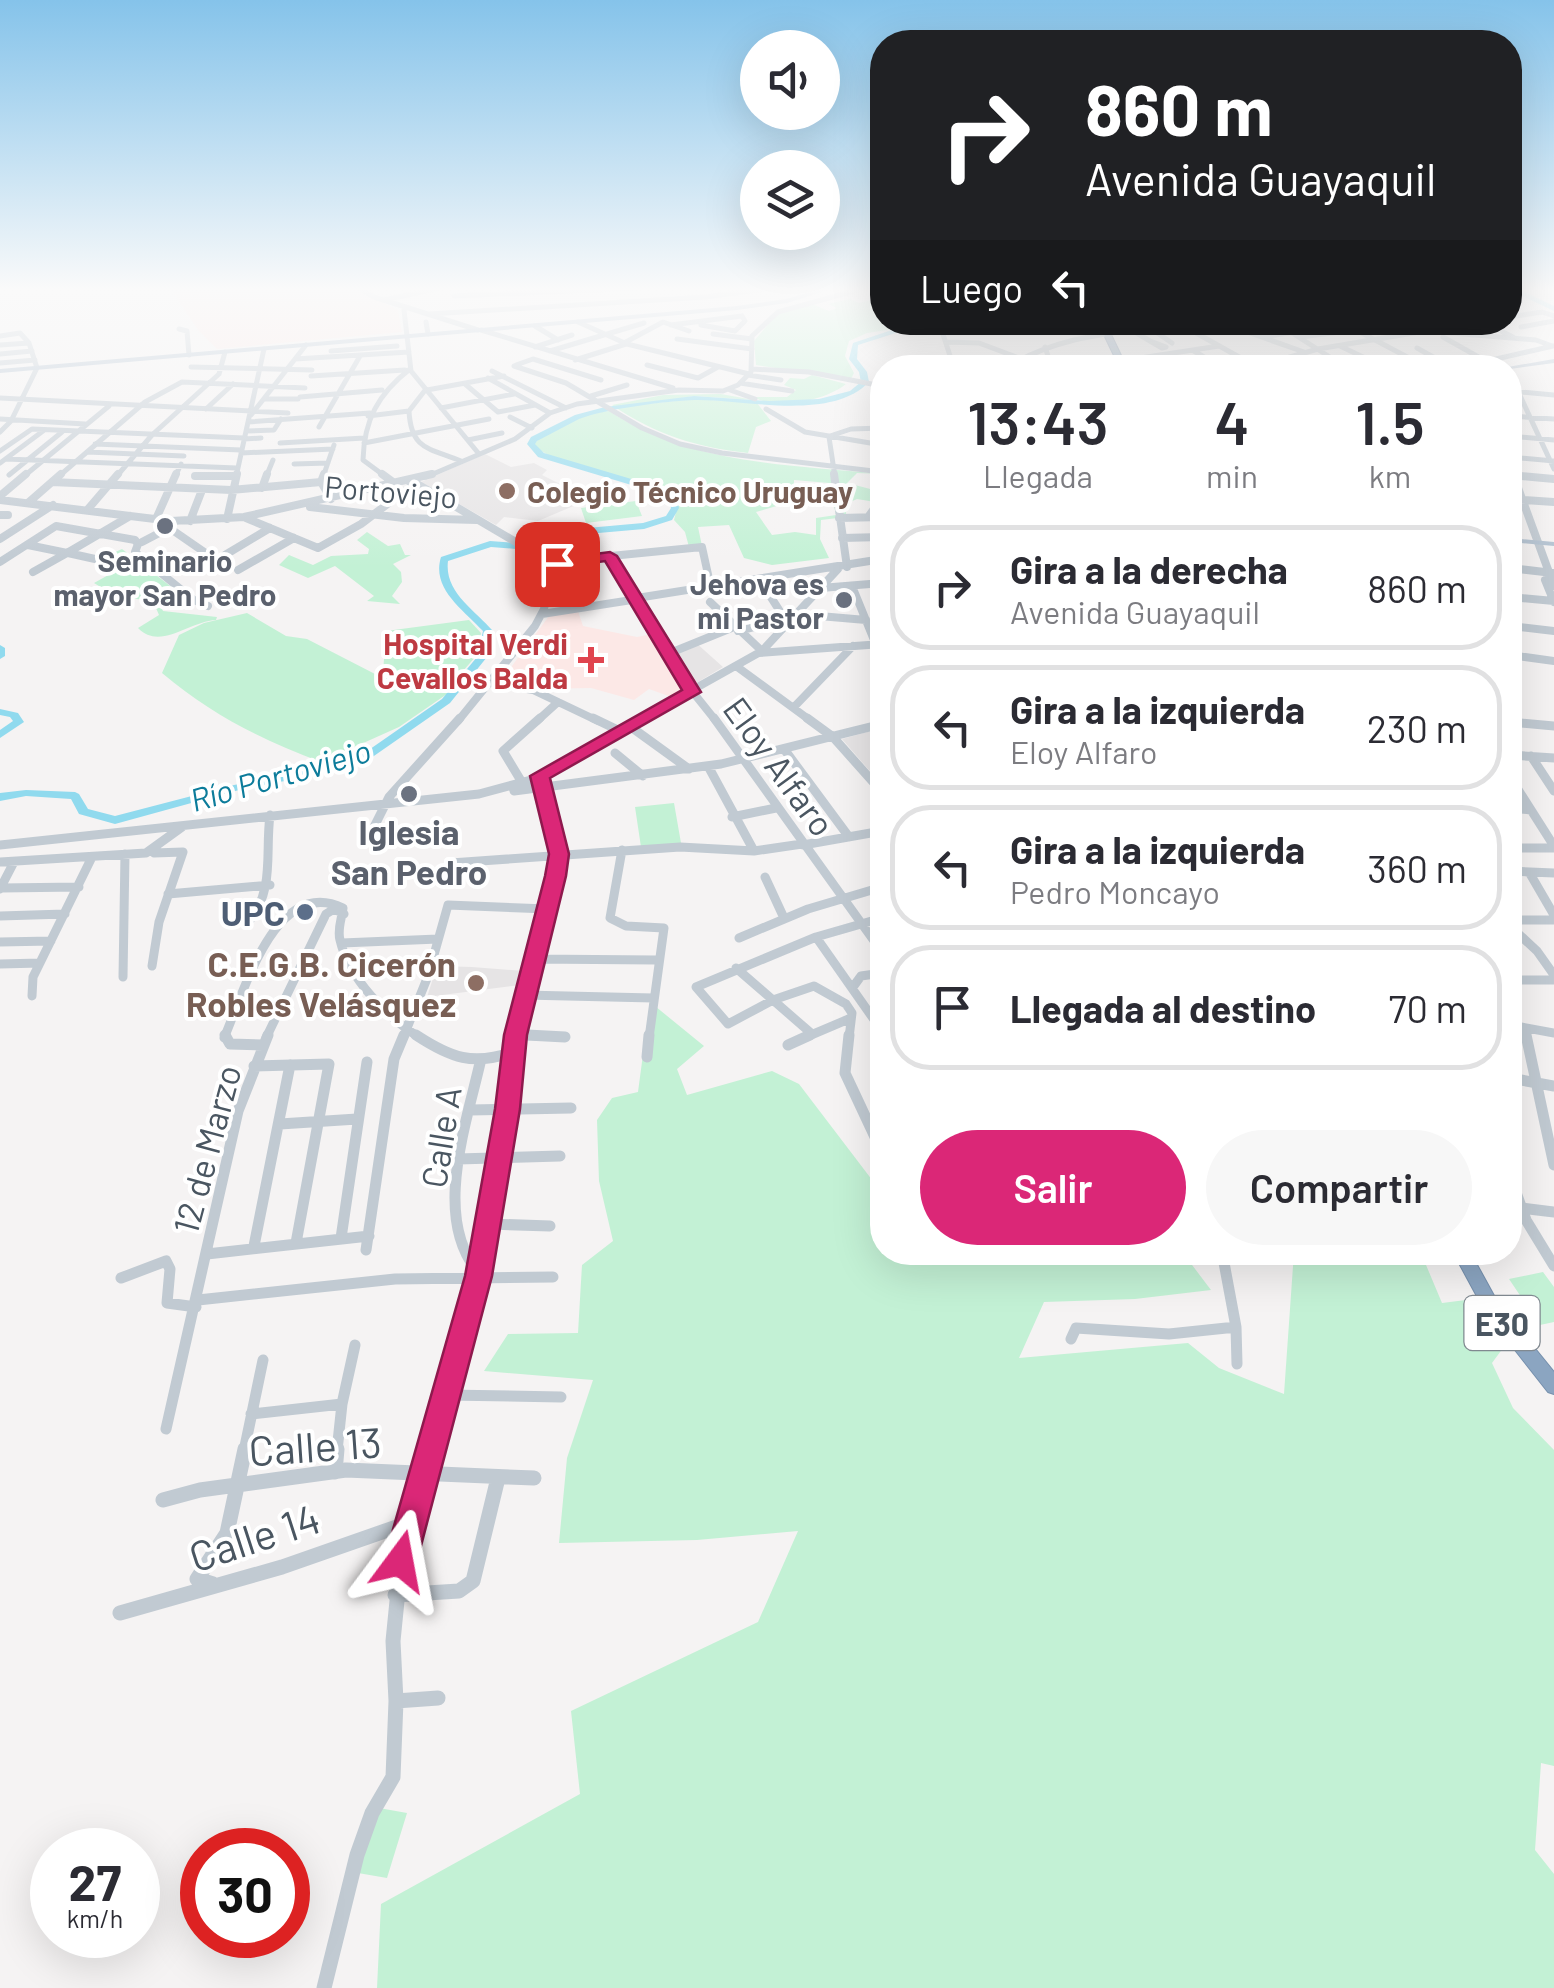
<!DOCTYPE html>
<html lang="es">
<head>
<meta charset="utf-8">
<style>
  :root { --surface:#fff; --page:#f7f7f7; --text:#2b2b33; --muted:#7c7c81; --line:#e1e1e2; --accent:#db2777 }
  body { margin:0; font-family:Barlow,sans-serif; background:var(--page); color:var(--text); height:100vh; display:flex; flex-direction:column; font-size:38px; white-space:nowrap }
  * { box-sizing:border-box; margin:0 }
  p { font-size:32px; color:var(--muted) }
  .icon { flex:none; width:55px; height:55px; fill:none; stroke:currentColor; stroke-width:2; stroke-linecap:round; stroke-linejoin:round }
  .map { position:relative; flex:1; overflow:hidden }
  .drawer { position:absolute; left:870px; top:355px; width:652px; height:910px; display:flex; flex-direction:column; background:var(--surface); border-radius:40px; box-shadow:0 10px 40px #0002 }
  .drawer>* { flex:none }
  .banner { position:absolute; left:870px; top:30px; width:652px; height:305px; border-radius:40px; box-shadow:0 10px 40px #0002; background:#202124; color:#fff; overflow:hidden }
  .fabs { position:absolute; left:740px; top:30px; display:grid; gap:20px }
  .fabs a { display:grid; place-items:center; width:100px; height:100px; border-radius:50%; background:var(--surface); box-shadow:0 10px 40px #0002; font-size:50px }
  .speed { position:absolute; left:30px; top:1828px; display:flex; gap:20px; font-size:50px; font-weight:700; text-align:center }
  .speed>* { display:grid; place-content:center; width:130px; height:130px; border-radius:50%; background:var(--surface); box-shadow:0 10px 40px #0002; line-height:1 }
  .speed small { font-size:25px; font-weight:400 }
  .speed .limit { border:15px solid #d22; background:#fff; color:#111 }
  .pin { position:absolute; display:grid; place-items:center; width:85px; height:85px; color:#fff; margin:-42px; border-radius:20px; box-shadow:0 5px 15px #0006 }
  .me { position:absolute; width:110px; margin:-55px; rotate:13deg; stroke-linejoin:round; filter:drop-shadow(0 0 8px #0008) }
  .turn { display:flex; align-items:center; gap:35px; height:210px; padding:0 50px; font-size:45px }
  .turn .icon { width:130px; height:130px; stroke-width:2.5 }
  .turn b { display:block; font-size:70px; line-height:85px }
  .then { display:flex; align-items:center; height:95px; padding:0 50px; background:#0003; gap:20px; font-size:38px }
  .eta { display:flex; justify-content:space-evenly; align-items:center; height:170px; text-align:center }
  .eta b { font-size:60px; font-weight:600; line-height:70px }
  .action { display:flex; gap:20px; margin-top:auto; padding:20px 50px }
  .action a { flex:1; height:115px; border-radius:60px; background:var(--accent); color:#fff; font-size:40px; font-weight:600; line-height:115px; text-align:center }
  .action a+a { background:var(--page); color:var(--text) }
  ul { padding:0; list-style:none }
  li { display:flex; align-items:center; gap:30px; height:125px; margin:0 20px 15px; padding:0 30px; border:5px solid var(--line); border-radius:40px }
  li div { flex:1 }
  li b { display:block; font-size:38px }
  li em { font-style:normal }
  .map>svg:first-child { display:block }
</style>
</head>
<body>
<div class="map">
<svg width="1554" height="1988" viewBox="0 0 1554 1988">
  <rect width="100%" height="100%" fill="#f5f3f3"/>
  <path fill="#e6e4e5" d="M485,454L511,467L534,463L547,470L542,475L590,499L538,521L504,517L496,525L421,482Z
    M695,642L723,667L698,682H694L677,651Z
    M882,728V785L842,739Z
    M437,966L472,967L524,971L520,985L427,997Z"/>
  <path fill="#fce8e6" d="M236,288H354L398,310L402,332L217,349L198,330L172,291Z
    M578,611L583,626L637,637L652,634L682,692L674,698L649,689L634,700L591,688L536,689L500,682L549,616Z"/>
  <path fill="#c3f1d5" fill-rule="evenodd" d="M882,297V322L933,323L867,333L849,341L845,356L854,373L851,379L756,365L754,341L776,315L812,304L829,311L837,308L828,304L850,299L859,303Z
    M812,375L846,384C827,400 776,411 754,397H787L796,390L784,385L790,378L804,379Z
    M721,394L754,400L694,396L637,405L695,399L757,403L771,421L756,427L748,453C696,447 656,435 612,405L663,395Z
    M609,411C689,464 789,465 882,474L857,473L847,483L882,492L875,502L857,499L846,504V517L821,520L820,539L829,558L772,565L744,558L729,525L698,527L702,546L689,547L685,532L674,520L680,496L560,462L533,446C545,427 587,413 609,411ZM794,480L829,483L836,515L816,518V535L795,532L772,535L756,512L794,501Z
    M636,501L642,516L586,523L581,508Z
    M367,532L388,546L400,544L405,555H411L393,564L401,572L402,582L392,596L400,604L367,601L374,596L335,566L308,578L279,565L289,555L313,565L331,556L368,554L369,549L357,540Z
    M122,549L182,595L161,606L163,611L217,617L216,620C190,621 160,651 138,628L159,615L153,601L121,597L102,601L109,592L94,583L112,573L104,569L108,564L97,560Z
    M247,613L286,636L307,639L375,674L449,683L447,694L399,727L321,762C261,740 211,714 162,673L179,635L204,623Z
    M469,620L481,633L477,655L456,679L383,673L386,631Z
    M674,803L681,843L641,847L635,807Z
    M650,1002L704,1046L677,1069L687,1095L772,1071L799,1084L882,1193V1252L1183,1253L1211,1290L1135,1299L1044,1302L1019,1358L1188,1343L1219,1368L1284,1394L1294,1252L1421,1253L1442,1303L1474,1299L1506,1344L1492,1363L1513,1408L1554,1450V1766L1541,1763L1535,1850L1554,1874V1988H377L381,1904L580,1794L571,1711L758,1622L798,1531L697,1540L559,1543L567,1458L593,1380L484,1371L508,1334L578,1333L582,1265L613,1241L599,1181L597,1120L612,1098L638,1092Z
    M1543,1272L1554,1287V1322L1540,1325L1509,1279Z
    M379,1808L407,1813L387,1878L358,1873Z"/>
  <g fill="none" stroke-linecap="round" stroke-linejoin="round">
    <path fill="#90daee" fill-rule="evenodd" d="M1510,288H1516L1554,306V311L1510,290Z
      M1001,322H1021L959,333L902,331L858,345L857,359L867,372L869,382C830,422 745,399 695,400C666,401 605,409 579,419C565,426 551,434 537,441L535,444L544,453L675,492L679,508L672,520L644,529L587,534L516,549L491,547L448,561C444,592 475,610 493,631L487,657L450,703L371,758L344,769L235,791L115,824L79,814L71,799L26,796L0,801V793L26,790L75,792L79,794L88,809L115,816L234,785L337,764L363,754L442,699L477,657L483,631C464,610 431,589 441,557L490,541L516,543L587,528L643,523L666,516L671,508L668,496L538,457L527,444L531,437L575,415L605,407L694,396L769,401L819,399L850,391L861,382L859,372L849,359L853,343L901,327L959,329Z
      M0,645L5,648V656L0,659Z
      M0,709L18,713L24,722L0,738V730L13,721L10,717L0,715Z"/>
    <defs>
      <path id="highway" d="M1098,322H1105L1127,368H1120Z
        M1453,1252H1470L1498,1303L1554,1372V1394L1548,1392L1486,1313Z"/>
    </defs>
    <use href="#highway" stroke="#7690ad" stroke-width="2"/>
    <path stroke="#c1cad2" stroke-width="5" d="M85,288H226
      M359,288L374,297L478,330
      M872,288L882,293
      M454,296L642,288
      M384,300L440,288
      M404,310L411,371L479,454
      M429,314L705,297L774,288
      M1510,317L1542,312L1554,316
      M426,322L428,334
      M578,322L627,344L749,374
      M939,322L954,368
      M1052,322L1087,333
      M1219,322L1304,352
      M1242,322L1275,333
      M1275,322L1347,368
      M1341,322L1428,368
      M1369,322L1396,335
      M1483,322L1513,337
      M1180,324L1257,367
      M671,325L742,316
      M701,325L735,331L745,321L742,316
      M535,326L558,340
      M1521,327L1554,321
      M1150,328L1172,343
      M179,329L187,331L189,355
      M1130,329L1150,341
      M481,330L673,388
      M1440,332L1536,340L1552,346
      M713,334L752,339
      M0,336L20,333L29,343L37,368L11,421L0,432
      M1263,337L1348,323
      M1300,337L1356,330
      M1443,337L1498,368
      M677,339L752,349
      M1150,341L1166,347L1162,348Z
      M947,342L979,343L1019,358
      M624,343L663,322L689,331
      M0,345L29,343
      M1340,346L1386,368
      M535,347L572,335
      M1045,347L1052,368
      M1417,348L1453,368
      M331,351L397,346
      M550,351L644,323
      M1194,351L1222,368
      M0,354L32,351
      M1174,355L1193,368
      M295,359L409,352
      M575,360L626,344
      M1121,361L1219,346
      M0,363L35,360
      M516,365L533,359L601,380
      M647,365L698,378L718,367
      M514,366L566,383L642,428L680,444L722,453L882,472
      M191,367L312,370
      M1006,368C1063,332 1125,333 1189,322
      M1251,368L1318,349L1479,322
      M1457,368L1553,346
      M752,369L809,372L882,386
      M492,371L566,408
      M1510,374L1554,469
      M748,375L781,380
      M311,376L405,370
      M488,378L550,413
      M740,383L792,391
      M465,384L498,412L535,405
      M426,389L409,411C411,450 429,448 461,461
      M427,390L504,376
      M730,390L755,399
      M1510,391L1554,395
      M591,396L627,385
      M300,397L382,390
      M0,398L288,413
      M264,399H298
      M441,408L514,394
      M206,409L233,384
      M766,409L805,432L882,445
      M251,415L306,345
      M368,416L409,411
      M1510,416L1554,419
      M510,417L532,428
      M0,419L85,424
      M248,422L370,413
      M319,427L360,356
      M246,431L274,430L281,419
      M830,436L851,429L882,428
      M1510,436L1554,440
      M829,437L835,477
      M244,439L261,438
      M468,440L502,433
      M280,443L364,438
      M364,443L489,419
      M95,444L241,450
      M0,451L32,429L244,438
      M87,452L184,456
      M241,453L333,449
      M1510,457L1554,461
      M6,459L237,468
      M0,463L43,431
      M294,464L328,463
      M1510,467L1514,477
      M9,475L62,432
      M1510,475L1530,477
      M195,476H235
      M23,477L109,406
      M58,477L145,402L182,382L305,388
      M116,477L152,435L219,374L225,352
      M175,477L181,464
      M236,477L264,349
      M266,477L273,460
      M323,477L334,445
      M386,477L363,460C364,420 378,394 410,369
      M426,477L515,439L550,413L577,404L679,390L723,391L738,385L751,372L752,336L778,312L865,288"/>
    <path stroke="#c1cad2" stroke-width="8" d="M324,474L321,482L331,499
      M382,474L397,485
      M834,474L847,567
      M1513,474L1554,586
      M1510,475L1554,479
      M195,476H235
      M412,481L550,562L552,568L544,609L535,626L458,721
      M52,482L231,490L321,482
      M262,488L267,474
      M0,496L26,474
      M1510,499L1554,502
      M0,500L171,521L244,517L432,474
      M29,502L61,474
      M310,507L404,518L477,520
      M88,509L118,474
      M0,515H8
      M868,517L882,498
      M246,518L318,548L361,524L414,484
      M839,518L882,517
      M156,519L176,474
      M227,519L237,474
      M190,521L202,490
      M168,527L223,565
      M842,538L882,537
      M0,539L53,505
      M142,542L165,530L171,522
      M28,545L67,553L33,572
      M67,553L130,516
      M68,553L95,559
      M225,555L270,528
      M610,556L692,691L716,721
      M0,562L56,526L135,540L138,544L135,552L194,600L208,606
      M550,562L702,547L711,588
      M1510,568L1553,573
      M238,570L294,538
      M1545,580L1554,602
      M852,586L876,645
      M821,588L882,583
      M767,591L788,624
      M1510,597L1554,601
      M637,598L882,559
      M710,602L762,651
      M542,614L638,599
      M796,614L866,620
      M1510,626L1554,631
      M738,631L792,618
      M670,653L734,627
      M759,653L882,644
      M1510,655L1554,661
      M736,666L811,721
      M491,683L533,690L598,721
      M794,707L853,646
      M537,721L558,702
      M637,721L762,651L838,569"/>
    <path stroke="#c1cad2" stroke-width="9" d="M593,718L622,732
      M714,718L882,952
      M807,718L833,737L882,792
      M1510,722L1554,726
      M631,727L689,769
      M784,749L849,837
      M615,753L643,776
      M1510,755L1554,758
      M1531,756L1554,791
      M708,766L754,851
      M1510,777L1554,846
      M526,789L503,751L540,718
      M514,791L721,764L882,724
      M1510,808L1531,810
      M732,817L776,808
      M371,833L389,797L460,718
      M0,845L479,794L531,780L642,718
      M803,845L882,831
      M1510,848H1554
      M622,850L610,918L626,926L664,928L649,1038
      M0,862L146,853L182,827
      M451,863L680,847L754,851L802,844
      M1510,871L1554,873
      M1529,872L1554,915
      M765,877L784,918
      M1,888L79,887
      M0,889L14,862
      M168,894L270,885
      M0,916L65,914
      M1510,920H1554
      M249,921C275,890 265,853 270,815
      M1510,926L1537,951L1554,975
      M816,937L882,1031
      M739,938L808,909L882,887
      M0,942L51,941
      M342,943L438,939
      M533,959L656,960
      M0,964L40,963
      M152,966L159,922L183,852L154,853
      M736,968L812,1034
      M123,977L125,854
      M1510,980H1554
      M853,987L861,976L882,973
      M524,995L653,998
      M32,996L33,977L92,857
      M1510,1025L1554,1033
      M1524,1028L1526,1038
      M515,1035L565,1037
      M224,1038C244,993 275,875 343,908C342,918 337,929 340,940C349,979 387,1017 420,1038
      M266,1038L326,914L334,909L344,914
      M403,1038L428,976L448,905L548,909
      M515,1038L559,854L540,776
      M804,1038L851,1018
      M849,1038L852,1013L846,1004L814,986L773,1000L728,1024L696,987L816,937L882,918"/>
    <path stroke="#c1cad2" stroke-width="11" d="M225,1035L230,1044L263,1045
      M416,1035C451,1058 473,1066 513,1052
      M527,1035L565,1037
      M849,1035L845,1073L882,1152
      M1526,1035L1554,1165
      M788,1045L810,1035
      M647,1057L649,1035
      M254,1066L329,1064L296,1243
      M1510,1078L1554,1086
      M470,1110L571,1108
      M280,1124L357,1119
      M458,1159L560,1156
      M1510,1176L1526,1220L1554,1266
      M1521,1208L1554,1212
      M489,1224L550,1226
      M341,1238L367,1062
      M254,1246L290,1065
      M366,1250L394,1059L404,1035
      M1222,1252L1236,1327L1237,1364
      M207,1254L369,1236
      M479,1273C432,1220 466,1125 480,1063
      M121,1278L166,1261L170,1269L167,1303L196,1307
      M198,1300L395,1279L553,1277
      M1071,1339L1076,1328L1169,1334L1236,1327
      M446,1395L561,1397
      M251,1414L342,1404
      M166,1429L238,1111L268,1035
      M244,1451L263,1360
      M337,1451L342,1404L355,1345
      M431,1451L478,1277L507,1109L515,1035"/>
    <path stroke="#c1cad2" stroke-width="15" d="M335,1472L337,1449
      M163,1500L200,1490L346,1470L534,1478
      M213,1584L197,1579L227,1533L245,1449
      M395,1595L459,1591L473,1581L498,1478
      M120,1613L282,1567L408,1523
      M396,1701L438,1698
      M324,1988L357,1855L372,1813L393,1777L396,1701L393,1641L401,1561L431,1449"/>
    <path fill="#b3c2d1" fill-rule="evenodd" d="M824,288H834L787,303L737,310L0,373V369L737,306L786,299Z
      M1554,359V363L1510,369V368H1502Z
      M1510,538L1554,542V546L1510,542Z"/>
    <use href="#highway" fill="#8ba5c1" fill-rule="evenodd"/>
  </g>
  <linearGradient id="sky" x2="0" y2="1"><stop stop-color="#85c3ea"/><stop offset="0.51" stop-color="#fafafa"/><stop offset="1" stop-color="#fafafa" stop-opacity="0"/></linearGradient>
  <rect width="1554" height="567" fill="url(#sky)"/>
  <path fill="#db2777" stroke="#8e194d" stroke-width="2.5" d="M610,552L617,556L701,692L550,778L569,854L566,876L527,1035L520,1109L492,1276L417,1561L412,1572L400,1577L389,1572L384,1561L465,1276L495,1109L504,1035L545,876L549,854L530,776L682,690L605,561L557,568L549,564L557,559Z"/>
  <g fill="#8d6e63" stroke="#fff" stroke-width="4">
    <circle cx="507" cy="491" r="10"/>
    <circle cx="476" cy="983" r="10"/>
  </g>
  <g fill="#6b7280" stroke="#fff" stroke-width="4">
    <circle cx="165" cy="526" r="10"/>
    <circle cx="844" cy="600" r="10"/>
    <circle cx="409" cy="794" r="10"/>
  </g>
  <path fill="#e0444e" stroke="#fff" stroke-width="4" d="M586 645h10v10h10v10h-10v10h-10v-10h-10v-10h10z"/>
  <circle fill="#5c6f8a" stroke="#fff" stroke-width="4" cx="305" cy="912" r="10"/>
  <g text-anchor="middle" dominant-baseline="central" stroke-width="8" stroke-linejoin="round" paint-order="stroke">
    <g font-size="30" fill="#4a5661" stroke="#fff">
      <text transform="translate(391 491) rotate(5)">Portoviejo</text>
    </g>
    <g font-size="30" font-weight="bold" fill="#785e54" stroke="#fff" text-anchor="start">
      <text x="527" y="491">Colegio Técnico Uruguay</text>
    </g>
    <g font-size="30" font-weight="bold" fill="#5b616d" stroke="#fff">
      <text x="165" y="560">Seminario<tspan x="165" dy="34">mayor San Pedro</tspan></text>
      <text x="824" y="583" text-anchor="end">Jehova es<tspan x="824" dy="34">mi Pastor</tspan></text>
    </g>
    <g font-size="30" font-weight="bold" fill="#be3a42" stroke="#fff" text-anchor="end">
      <text x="568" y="643">Hospital Verdi<tspan x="568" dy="34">Cevallos Balda</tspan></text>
    </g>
    <g font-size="32" font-style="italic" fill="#0c7c9b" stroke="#fff">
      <text transform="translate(280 774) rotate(-16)">Río Portoviejo</text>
    </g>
    <rect fill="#fff" stroke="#808990" stroke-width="2.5" x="1464.5" y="1296" width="75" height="54" rx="8"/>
    <g font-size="32" font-weight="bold" fill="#4a5661">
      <text x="1502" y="1323">E30</text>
    </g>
    <g font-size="35" fill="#4a5661" stroke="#fff">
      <text transform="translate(780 766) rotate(54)">Eloy Alfaro</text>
      <text transform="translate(440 1137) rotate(-81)">Calle A</text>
      <text transform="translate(206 1149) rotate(-75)">12 de Marzo</text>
    </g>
    <g font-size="35" font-weight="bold" fill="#5b616d" stroke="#fff">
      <text x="409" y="831">Iglesia<tspan x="409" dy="40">San Pedro</tspan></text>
    </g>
    <g font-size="35" font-weight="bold" fill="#4e5e75" stroke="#fff" text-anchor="end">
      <text x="285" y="912">UPC</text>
    </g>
    <g font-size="35" font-weight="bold" fill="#785e54" stroke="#fff" text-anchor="end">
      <text x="456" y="963">C.E.G.B. Cicerón<tspan x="456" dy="40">Robles Velásquez</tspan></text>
    </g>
    <g font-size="42" fill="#4a5661" stroke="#fff">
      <text transform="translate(315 1445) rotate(-4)">Calle 13</text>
      <text transform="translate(254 1536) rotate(-18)">Calle 14</text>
    </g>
  </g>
</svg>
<div class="fabs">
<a><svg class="icon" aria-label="sound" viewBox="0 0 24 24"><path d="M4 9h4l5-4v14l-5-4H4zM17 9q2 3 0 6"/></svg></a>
<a><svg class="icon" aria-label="layers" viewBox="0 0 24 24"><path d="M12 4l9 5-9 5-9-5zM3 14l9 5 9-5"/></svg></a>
</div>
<div class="speed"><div>27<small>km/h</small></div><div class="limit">30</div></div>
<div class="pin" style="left:557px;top:564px;background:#d93025"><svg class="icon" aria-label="arrive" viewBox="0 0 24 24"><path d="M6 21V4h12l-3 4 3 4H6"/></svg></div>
<svg class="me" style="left:400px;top:1561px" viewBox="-20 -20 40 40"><path d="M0-17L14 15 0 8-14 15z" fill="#db2777" stroke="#fff" stroke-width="4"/></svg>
<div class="banner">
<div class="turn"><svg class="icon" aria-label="right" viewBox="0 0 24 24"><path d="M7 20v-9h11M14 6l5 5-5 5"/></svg><div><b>860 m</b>Avenida Guayaquil</div></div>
<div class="then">Luego<svg class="icon" aria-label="left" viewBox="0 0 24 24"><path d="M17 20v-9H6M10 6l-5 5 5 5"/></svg></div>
</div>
<section class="drawer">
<div class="eta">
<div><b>13:43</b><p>Llegada</p></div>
<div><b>4</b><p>min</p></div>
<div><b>1.5</b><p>km</p></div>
</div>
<ul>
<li><svg class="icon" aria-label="right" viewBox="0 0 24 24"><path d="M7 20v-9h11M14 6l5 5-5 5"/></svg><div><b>Gira a la derecha</b><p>Avenida Guayaquil</p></div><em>860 m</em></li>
<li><svg class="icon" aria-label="left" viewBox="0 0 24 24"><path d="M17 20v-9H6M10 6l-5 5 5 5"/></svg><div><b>Gira a la izquierda</b><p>Eloy Alfaro</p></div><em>230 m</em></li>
<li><svg class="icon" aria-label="left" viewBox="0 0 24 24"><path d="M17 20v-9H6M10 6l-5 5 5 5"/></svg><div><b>Gira a la izquierda</b><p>Pedro Moncayo</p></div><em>360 m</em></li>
<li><svg class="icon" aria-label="arrive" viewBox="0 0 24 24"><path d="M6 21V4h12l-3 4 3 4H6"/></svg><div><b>Llegada al destino</b></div><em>70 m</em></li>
</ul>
<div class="action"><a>Salir</a><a>Compartir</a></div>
</section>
</div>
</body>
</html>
